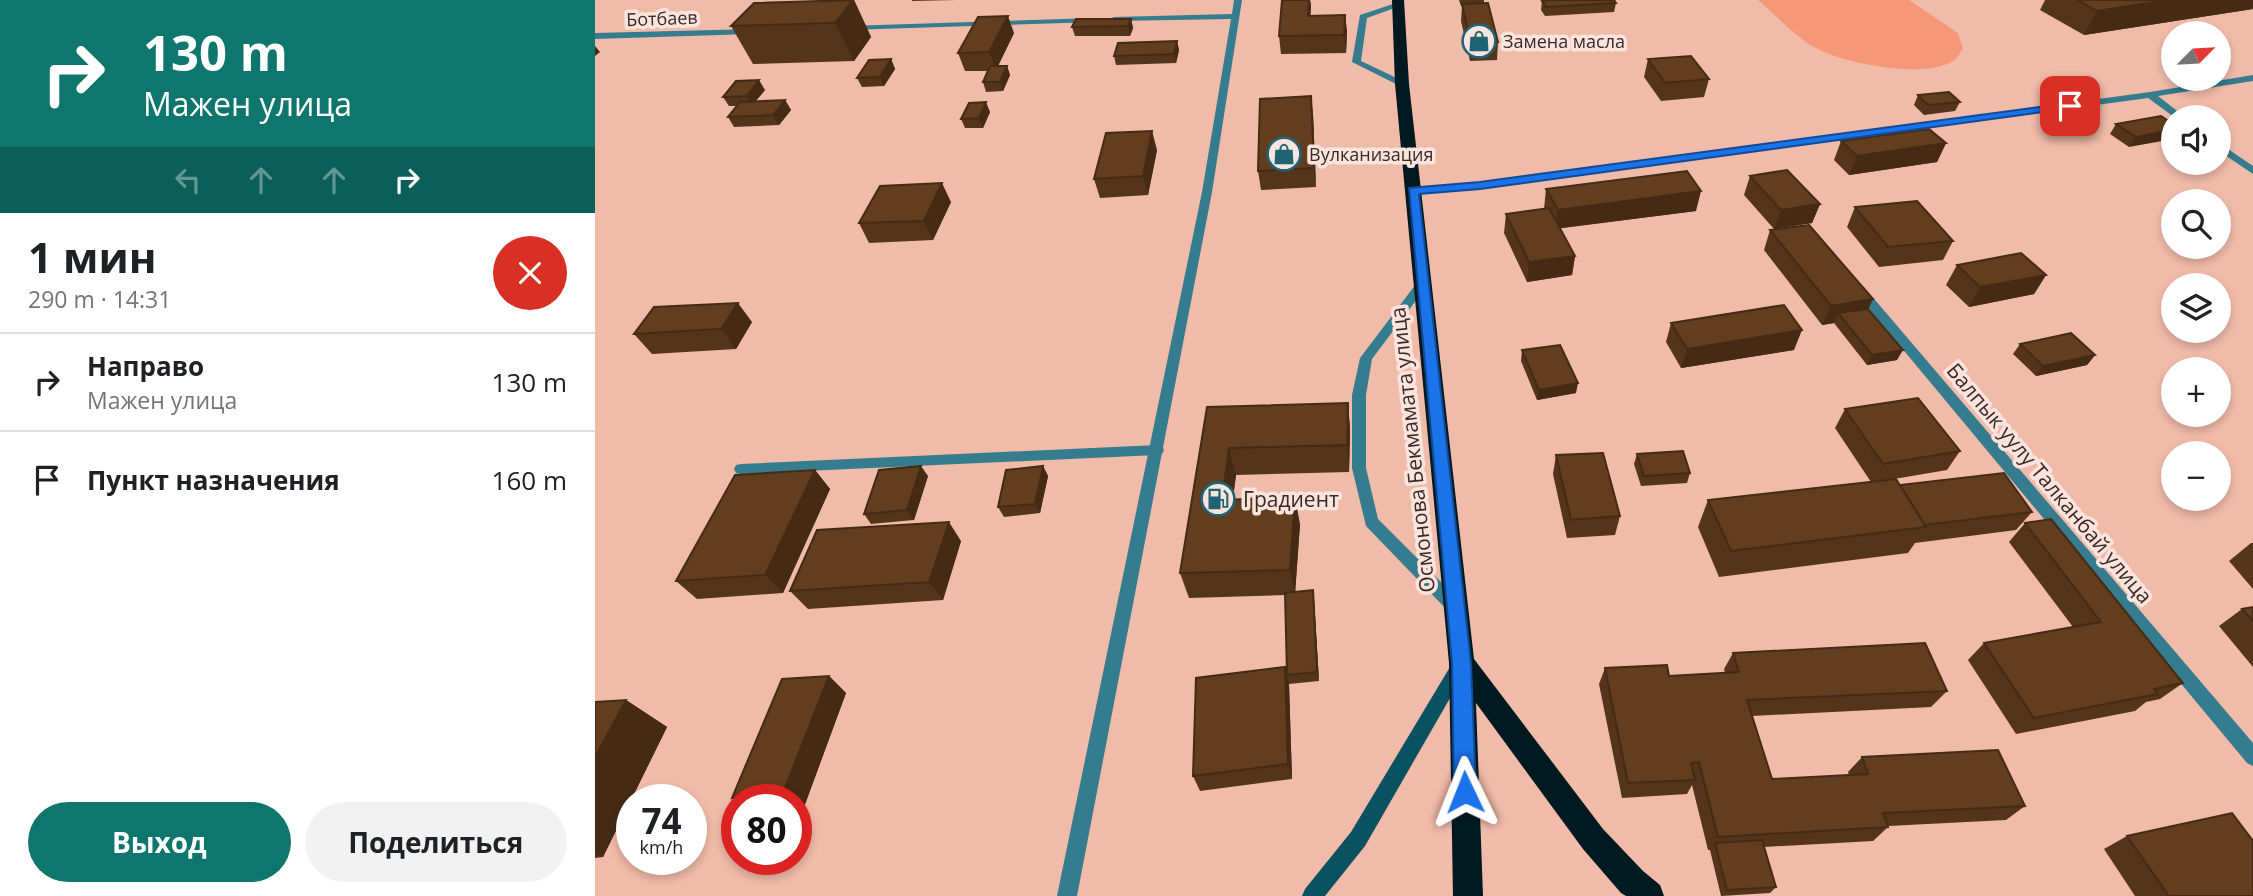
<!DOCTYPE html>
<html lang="ru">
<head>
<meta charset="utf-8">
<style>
  :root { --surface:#fff; --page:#f2f2f2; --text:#202124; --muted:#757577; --line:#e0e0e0; --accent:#0f766e }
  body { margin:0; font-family:"Open Sans",sans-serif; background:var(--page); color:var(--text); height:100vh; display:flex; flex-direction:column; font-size:26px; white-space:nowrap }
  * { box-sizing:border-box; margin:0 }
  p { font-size:23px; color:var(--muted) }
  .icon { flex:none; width:38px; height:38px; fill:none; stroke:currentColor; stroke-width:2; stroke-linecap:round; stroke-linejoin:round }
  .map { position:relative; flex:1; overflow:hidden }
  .sheet { display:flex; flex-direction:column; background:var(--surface); width:595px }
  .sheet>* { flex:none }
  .top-card { background:#0f766e; color:#fff; overflow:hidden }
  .needle { width:46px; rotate:66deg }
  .tools { position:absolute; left:1566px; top:21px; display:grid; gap:14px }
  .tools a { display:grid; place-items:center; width:70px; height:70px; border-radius:50%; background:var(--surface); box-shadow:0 4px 10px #0003; font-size:35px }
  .speed { position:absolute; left:21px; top:784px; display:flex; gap:14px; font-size:35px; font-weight:700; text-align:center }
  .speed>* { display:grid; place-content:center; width:91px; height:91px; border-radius:50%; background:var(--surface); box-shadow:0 4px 10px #0003; line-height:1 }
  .speed small { font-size:18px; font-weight:400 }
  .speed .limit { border:10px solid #d22; background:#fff; color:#111 }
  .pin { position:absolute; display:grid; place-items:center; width:60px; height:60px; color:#fff; margin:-30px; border-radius:14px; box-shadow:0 4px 10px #0006 }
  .me { position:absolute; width:77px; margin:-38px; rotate:358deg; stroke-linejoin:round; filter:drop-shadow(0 0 5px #0008) }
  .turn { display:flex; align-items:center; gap:24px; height:147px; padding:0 28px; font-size:32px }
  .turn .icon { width:91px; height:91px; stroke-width:2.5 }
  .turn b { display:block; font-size:49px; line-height:60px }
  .lanes { display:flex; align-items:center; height:66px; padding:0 28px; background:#0003; justify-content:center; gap:35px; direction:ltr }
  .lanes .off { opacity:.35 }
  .round { display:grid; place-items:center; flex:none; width:74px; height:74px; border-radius:37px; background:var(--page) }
  .overview { display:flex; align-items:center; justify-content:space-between; height:119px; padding:0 28px }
  h1 { font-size:42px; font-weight:700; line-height:52px }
  .cta { display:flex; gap:14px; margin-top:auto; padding:14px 28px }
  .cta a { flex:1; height:80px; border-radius:42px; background:var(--accent); color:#fff; font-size:28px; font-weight:700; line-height:80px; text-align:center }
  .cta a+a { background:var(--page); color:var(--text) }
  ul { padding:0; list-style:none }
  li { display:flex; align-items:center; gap:21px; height:98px; padding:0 28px; border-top:2px solid var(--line) }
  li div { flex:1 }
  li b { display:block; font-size:26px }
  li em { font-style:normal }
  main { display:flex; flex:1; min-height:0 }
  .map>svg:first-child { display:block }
</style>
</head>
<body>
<main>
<section class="sheet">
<div class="top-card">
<div class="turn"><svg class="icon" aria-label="right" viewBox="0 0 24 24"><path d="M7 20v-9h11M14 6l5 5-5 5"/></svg><div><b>130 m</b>Мажен улица</div></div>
<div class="lanes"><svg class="icon off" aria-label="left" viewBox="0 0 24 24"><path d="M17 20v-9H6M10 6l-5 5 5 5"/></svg><svg class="icon off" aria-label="ahead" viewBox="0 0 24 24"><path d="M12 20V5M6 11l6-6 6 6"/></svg><svg class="icon off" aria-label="ahead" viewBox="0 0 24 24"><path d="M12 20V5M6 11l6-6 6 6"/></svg><svg class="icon" aria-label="right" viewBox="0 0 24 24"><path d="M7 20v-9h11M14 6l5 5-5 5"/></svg></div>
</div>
<div class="overview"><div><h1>1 мин</h1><p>290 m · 14:31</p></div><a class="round" style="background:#d93025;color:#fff"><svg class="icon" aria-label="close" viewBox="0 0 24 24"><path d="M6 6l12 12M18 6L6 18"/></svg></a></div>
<ul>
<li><svg class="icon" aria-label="right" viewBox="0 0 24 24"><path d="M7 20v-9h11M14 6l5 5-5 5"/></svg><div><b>Направо</b><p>Мажен улица</p></div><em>130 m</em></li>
<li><svg class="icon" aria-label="arrive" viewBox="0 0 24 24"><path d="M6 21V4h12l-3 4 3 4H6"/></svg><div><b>Пункт назначения</b></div><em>160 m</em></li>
</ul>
<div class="cta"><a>Выход</a><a>Поделиться</a></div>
</section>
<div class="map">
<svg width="1658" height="896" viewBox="0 0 1658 896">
  <rect width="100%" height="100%" fill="#f1bba9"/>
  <path fill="#f49879" d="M1163,0H1314L1363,33L1368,49C1365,52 1362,59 1358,61C1329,79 1250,64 1221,48C1200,37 1181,15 1163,0Z"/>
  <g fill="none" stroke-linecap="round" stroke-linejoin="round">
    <path fill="#357c8f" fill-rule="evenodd" d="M801,3L808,5L772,18L766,61L810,82V86L807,87L757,62L765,15Z
      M828,279L834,283L777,359L771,395V468L783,519L867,603L869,608L867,613L861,615L855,613L771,526L757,468V395L765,358L824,280Z
      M562,445L567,446L569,450L567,454L562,455L146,474L141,473L139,469L141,465L146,464Z"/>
    <path fill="#357c8f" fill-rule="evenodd" d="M639,0H647L617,192L482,896H462L607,192L636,19L519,21L515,19L519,17L637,14Z
      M499,18L503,20L502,22L253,30L249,28L253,26Z
      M159,29V33L156,34L0,39V33Z
      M1658,75V81L1563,96L1590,117H1579L1553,98L885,189L818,194L813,191L818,188L885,183L1555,92Z
      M1624,143L1658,166V174L1624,151Z
      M1265,286L1269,287L1658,743V766L1652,763L1261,293L1259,290Z"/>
    <path fill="#0a5161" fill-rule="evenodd" d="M864,659L870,662L872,667L870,672L770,846L730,896H707L710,889L756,832L858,662Z"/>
    <path fill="#011920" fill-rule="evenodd" d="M797,0H809L814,84L879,659L1008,829L1048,871L1065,885L1069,896H1031L1026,893L988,849L881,703L888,896H858L854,663L800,84Z"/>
  </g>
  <path fill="#54351b" d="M259,0L276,37L259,61L158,64L136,26Z
    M317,0H361L317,1Z
    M864,0H889V3L903,42L902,60L875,61L866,21L867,6H866Z
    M1450,0H1658V9L1489,35L1445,10Z
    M947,1L1021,3L1019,12L950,16L946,10Z
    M716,4L715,16L750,15L752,32L751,53L686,54L684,36Z
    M536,19L538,28L535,36H480L477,27Z
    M419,33L403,66H412L415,75L408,91L391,92L388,82L393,71H370L363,53Z
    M582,41L584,50L581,63L521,65L519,56Z
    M296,59L300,69L289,86L267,87L262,78Z
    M1053,59L1114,79L1109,97L1066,101L1049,77Z
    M170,90L161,101L190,100L196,110L184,125L139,127L133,117L142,106H134L128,97Z
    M1323,95L1365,102L1360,111L1329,115L1319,105Z
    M395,112L388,128H370L366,119Z
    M718,114L721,187L666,190L663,171Z
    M1566,116L1534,147L1515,134L1521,124Z
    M1246,141L1351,143L1342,162L1254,175L1239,160Z
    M562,150L553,195L505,198L499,179Z
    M1155,176L1225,204L1217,223L1179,229L1149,195Z
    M951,189L1101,211L965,228L980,256L977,275L932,282L909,233L911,214L949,209Z
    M356,202L338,240L274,243L264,223Z
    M1260,207L1358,241L1348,260L1284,267L1252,227Z
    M1175,230L1273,309L1302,360L1272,365L1239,323L1227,325L1169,250Z
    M1362,265L1451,275L1439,294L1374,307L1351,285Z
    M157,322L141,349L57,354L39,334Z
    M1076,323L1199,350L1086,368L1071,342Z
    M1425,344L1500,355L1492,365L1441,376L1418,354Z
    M927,350L981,393L942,400L926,361Z
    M753,403L755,430L754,472L641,475L638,499L705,524L700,592L719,599L724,681L694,684L697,779L605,791L598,776L692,675L690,595L594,598L585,573L612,407Z
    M1250,409L1365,451L1352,470L1299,479L1305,485L1437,512L1421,530L1320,543L1313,553L1124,577L1103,527L1113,500L1276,482L1240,428Z
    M1042,454L1095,473L1092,483L1046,486L1039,464Z
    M961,455L1025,516L1020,535L972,538L958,474Z
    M448,466L453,476L445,513L409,517L403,507Z
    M220,470L235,489L188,593L102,599L81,581Z
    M333,476L319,520L276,524L269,514Z
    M1430,523L1588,683L1565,699L1551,702L1540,711L1421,734L1373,660L1389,643L1478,627L1414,542Z
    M366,541L348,600L213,609L195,591Z
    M1656,543H1658V589L1634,561Z
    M1658,607V667L1624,626L1647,609Z
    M1138,653L1352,691L1336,707L1157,716L1177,779L1254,775L1253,772L1267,757L1430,806L1411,820L1293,826V827L1278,841L1169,847L1181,887L1175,893L1126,896L1115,850H1113L1097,785L1092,794L1027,798L1004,684L1010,668L1074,676L1130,673L1129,669Z
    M234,676L251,693L209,807L201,808V800H142V801L137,798Z
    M31,700L72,727L8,857L0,858V702Z
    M1532,836L1658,896H1540L1509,849Z"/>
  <path fill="#452b16" d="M259,0L276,37L259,61L240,23Z
    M714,0H715L716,4L715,33L713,16Z
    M1573,0H1658V9L1489,35L1502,11Z
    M750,15L752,32L751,53L749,35Z
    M413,16L419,33L401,70L394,52Z
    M536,19L538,28L535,36L533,26Z
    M582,41L584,50L581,63L579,54Z
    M0,46L5,52L0,56Z
    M296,59L300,69L289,86L285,77Z
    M412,66L415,75L408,91L405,82Z
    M164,80L170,90L157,105L152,96Z
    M716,96L718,114L721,187L719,168Z
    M190,100L196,110L184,125L178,115Z
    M391,102L395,112L388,128L384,118Z
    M1578,130V139L1534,147L1541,137Z
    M557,131L562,150L553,195L548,176Z
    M1351,143L1342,162L1254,175L1262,156Z
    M347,183L356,202L338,240L329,221Z
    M1106,191L1101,211L960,229L963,210Z
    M1225,204L1217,223L1179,229L1186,210Z
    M980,256L977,275L932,282L934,262Z
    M1451,275L1439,294L1374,307L1385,287Z
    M1278,299L1269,319L1243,313L1239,323L1227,325L1236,306Z
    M143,303L157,322L141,349L126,329Z
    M1207,330L1199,350L1086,368L1092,349Z
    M1308,350L1302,360L1272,365L1277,355Z
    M1500,355L1492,365L1441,376L1448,366Z
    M983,383L981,393L942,400L944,390Z
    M753,403L755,430L754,472L752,445Z
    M634,448L641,475L634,526L627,500Z
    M326,466L333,476L319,520L312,510Z
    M448,466L453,476L445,513L440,504Z
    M220,470L235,489L188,593L170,575Z
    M700,497L705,524L700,595L695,570Z
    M354,522L366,541L348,600L334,582Z
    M718,590L719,599L724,681L722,672Z
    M690,667L694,684L697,779L693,764Z
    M234,676L251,693L209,807L201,802V800H198L188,793Z
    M31,700L72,727L8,857L0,854V757Z"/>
  <path fill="#623e1f" stroke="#452b16" stroke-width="2" d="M258,0L240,23L136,26L159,3Z
    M687,0H714L713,16L750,15L749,35L684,36Z
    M955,0H1019L1021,3L951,7L947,1Z
    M1483,0H1573L1502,11Z
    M893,3L903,42L876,43L867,4Z
    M413,16L394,52L363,53L383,17Z
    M481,19H536L533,26L477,27Z
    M582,41L579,54L519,56L523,43Z
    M1096,56L1114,79L1070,83L1053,59Z
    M296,59L285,77L262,78L274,60Z
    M395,66H412L405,82H388Z
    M164,80L152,96L128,97L141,81Z
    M1354,92L1365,102L1333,105L1323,95Z
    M716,96L719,168L663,171L665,99Z
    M190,100L178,115L133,117L145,102Z
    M391,102L384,118L366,119L374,103Z
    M1566,116L1578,124V130L1541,137L1521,124Z
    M1334,129L1351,143L1262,156L1246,141Z
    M557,131L548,176L499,179L511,133Z
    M1192,170L1225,204L1186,210L1155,176Z
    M1092,171L1106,191L963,210L951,189Z
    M347,183L329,221L264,223L285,186Z
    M1322,201L1358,241L1293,247L1260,207Z
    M954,208L980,256L934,262L911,214Z
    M1214,225L1278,299L1236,306L1175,230Z
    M1426,253L1451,275L1385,287L1362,265Z
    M143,303L126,329L39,334L59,307Z
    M1189,305L1207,330L1092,349L1076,323Z
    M1273,309L1308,350L1277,355L1243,313Z
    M1476,333L1500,355L1448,366L1425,344Z
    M965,345L983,383L944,390L927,350Z
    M1323,398L1365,451L1288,464L1250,409Z
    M753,403L752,445L634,448L627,500L700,497L695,570L585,573L612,407Z
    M1088,451L1095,473L1049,476L1042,454Z
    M1008,453L1025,516L976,520L961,455Z
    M326,466L312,510L269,514L284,470Z
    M448,466L440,504L403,507L411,470Z
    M220,470L170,575L81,581L140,475Z
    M1409,473L1437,512L1330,525L1305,485Z
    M1301,479L1331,527L1136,551L1113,500Z
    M1456,519L1588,683L1559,689L1562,694L1439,718L1389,643L1506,622L1430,523Z
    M354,522L334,582L195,591L222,530Z
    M718,590L722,672L692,675L690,593Z
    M1658,607V621L1647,609Z
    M1330,643L1352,691L1152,700L1177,779L1273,774L1267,757L1403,750L1430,806L1288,813L1293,827L1123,837L1104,762L1096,763L1100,780L1033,783L1010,668L1072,665L1074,676L1144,672L1138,653Z
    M690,667L693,764L598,776L601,678Z
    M234,676L188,793L137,798L187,679Z
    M31,700L0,757V702Z
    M1637,813L1658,841V896H1574L1532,836Z
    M1167,840L1181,887L1132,890L1120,843Z"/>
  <path fill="#1a73e8" stroke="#114b97" stroke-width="2" d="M1475,103L1478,104V108L885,189L824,194L876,663L881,792L878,800L870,803L863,800L859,792L857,663L814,188L885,182Z"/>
  <defs>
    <symbol id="shop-ring" viewBox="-11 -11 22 22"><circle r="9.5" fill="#fbe4dd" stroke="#1f6375" stroke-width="1.5"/><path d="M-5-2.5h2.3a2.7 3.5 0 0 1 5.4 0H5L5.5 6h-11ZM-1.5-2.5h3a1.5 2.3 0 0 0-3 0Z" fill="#1f6375"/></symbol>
    <symbol id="fuel-ring" viewBox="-11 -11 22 22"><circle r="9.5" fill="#fbe4dd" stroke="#1f6375" stroke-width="1.5"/><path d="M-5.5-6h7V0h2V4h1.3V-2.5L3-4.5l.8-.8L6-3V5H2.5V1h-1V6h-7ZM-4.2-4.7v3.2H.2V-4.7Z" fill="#1f6375"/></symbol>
  </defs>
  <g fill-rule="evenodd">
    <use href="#shop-ring" x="865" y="22" width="38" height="38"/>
    <use href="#shop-ring" x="670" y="135" width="38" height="38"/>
    <use href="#fuel-ring" x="604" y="480" width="38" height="38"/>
  </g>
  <g text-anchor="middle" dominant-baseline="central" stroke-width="7" stroke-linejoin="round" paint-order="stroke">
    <g font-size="18" fill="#3d2922" stroke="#fbe4dd">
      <text transform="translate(67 18) rotate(-2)">Ботбаев</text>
    </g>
    <g font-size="18" fill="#3d2922" stroke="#fbe4dd" text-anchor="start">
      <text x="908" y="41">Замена масла</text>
      <text x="714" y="154">Вулканизация</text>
    </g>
    <g font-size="21" fill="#3d2922" stroke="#fbe4dd">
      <text transform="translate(817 450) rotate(-96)">Осмонова Бекмамата улица</text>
      <text transform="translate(1455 483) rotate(50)">Балпык уулу Талканбай улица</text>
    </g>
    <g font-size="21" fill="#3d2922" stroke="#fbe4dd" text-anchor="start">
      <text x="648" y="499">Градиент</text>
    </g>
  </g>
</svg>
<div class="tools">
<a><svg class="needle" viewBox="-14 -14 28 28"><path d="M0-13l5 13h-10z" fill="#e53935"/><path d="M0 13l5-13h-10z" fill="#757577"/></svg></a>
<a><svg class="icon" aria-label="sound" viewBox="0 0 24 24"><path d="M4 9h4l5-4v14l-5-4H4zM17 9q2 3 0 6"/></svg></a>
<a><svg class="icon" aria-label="search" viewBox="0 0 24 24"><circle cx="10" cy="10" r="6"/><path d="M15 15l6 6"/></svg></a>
<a><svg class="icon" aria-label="layers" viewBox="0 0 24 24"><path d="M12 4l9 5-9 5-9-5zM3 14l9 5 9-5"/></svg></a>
<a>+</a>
<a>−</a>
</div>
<div class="speed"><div>74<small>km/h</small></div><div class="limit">80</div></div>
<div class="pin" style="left:1475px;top:106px;background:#d93025"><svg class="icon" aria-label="arrive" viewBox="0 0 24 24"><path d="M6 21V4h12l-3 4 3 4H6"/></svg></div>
<svg class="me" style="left:870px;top:792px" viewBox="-20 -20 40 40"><path d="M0-17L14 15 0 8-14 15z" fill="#1a73e8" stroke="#fff" stroke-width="4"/></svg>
</div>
</main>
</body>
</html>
